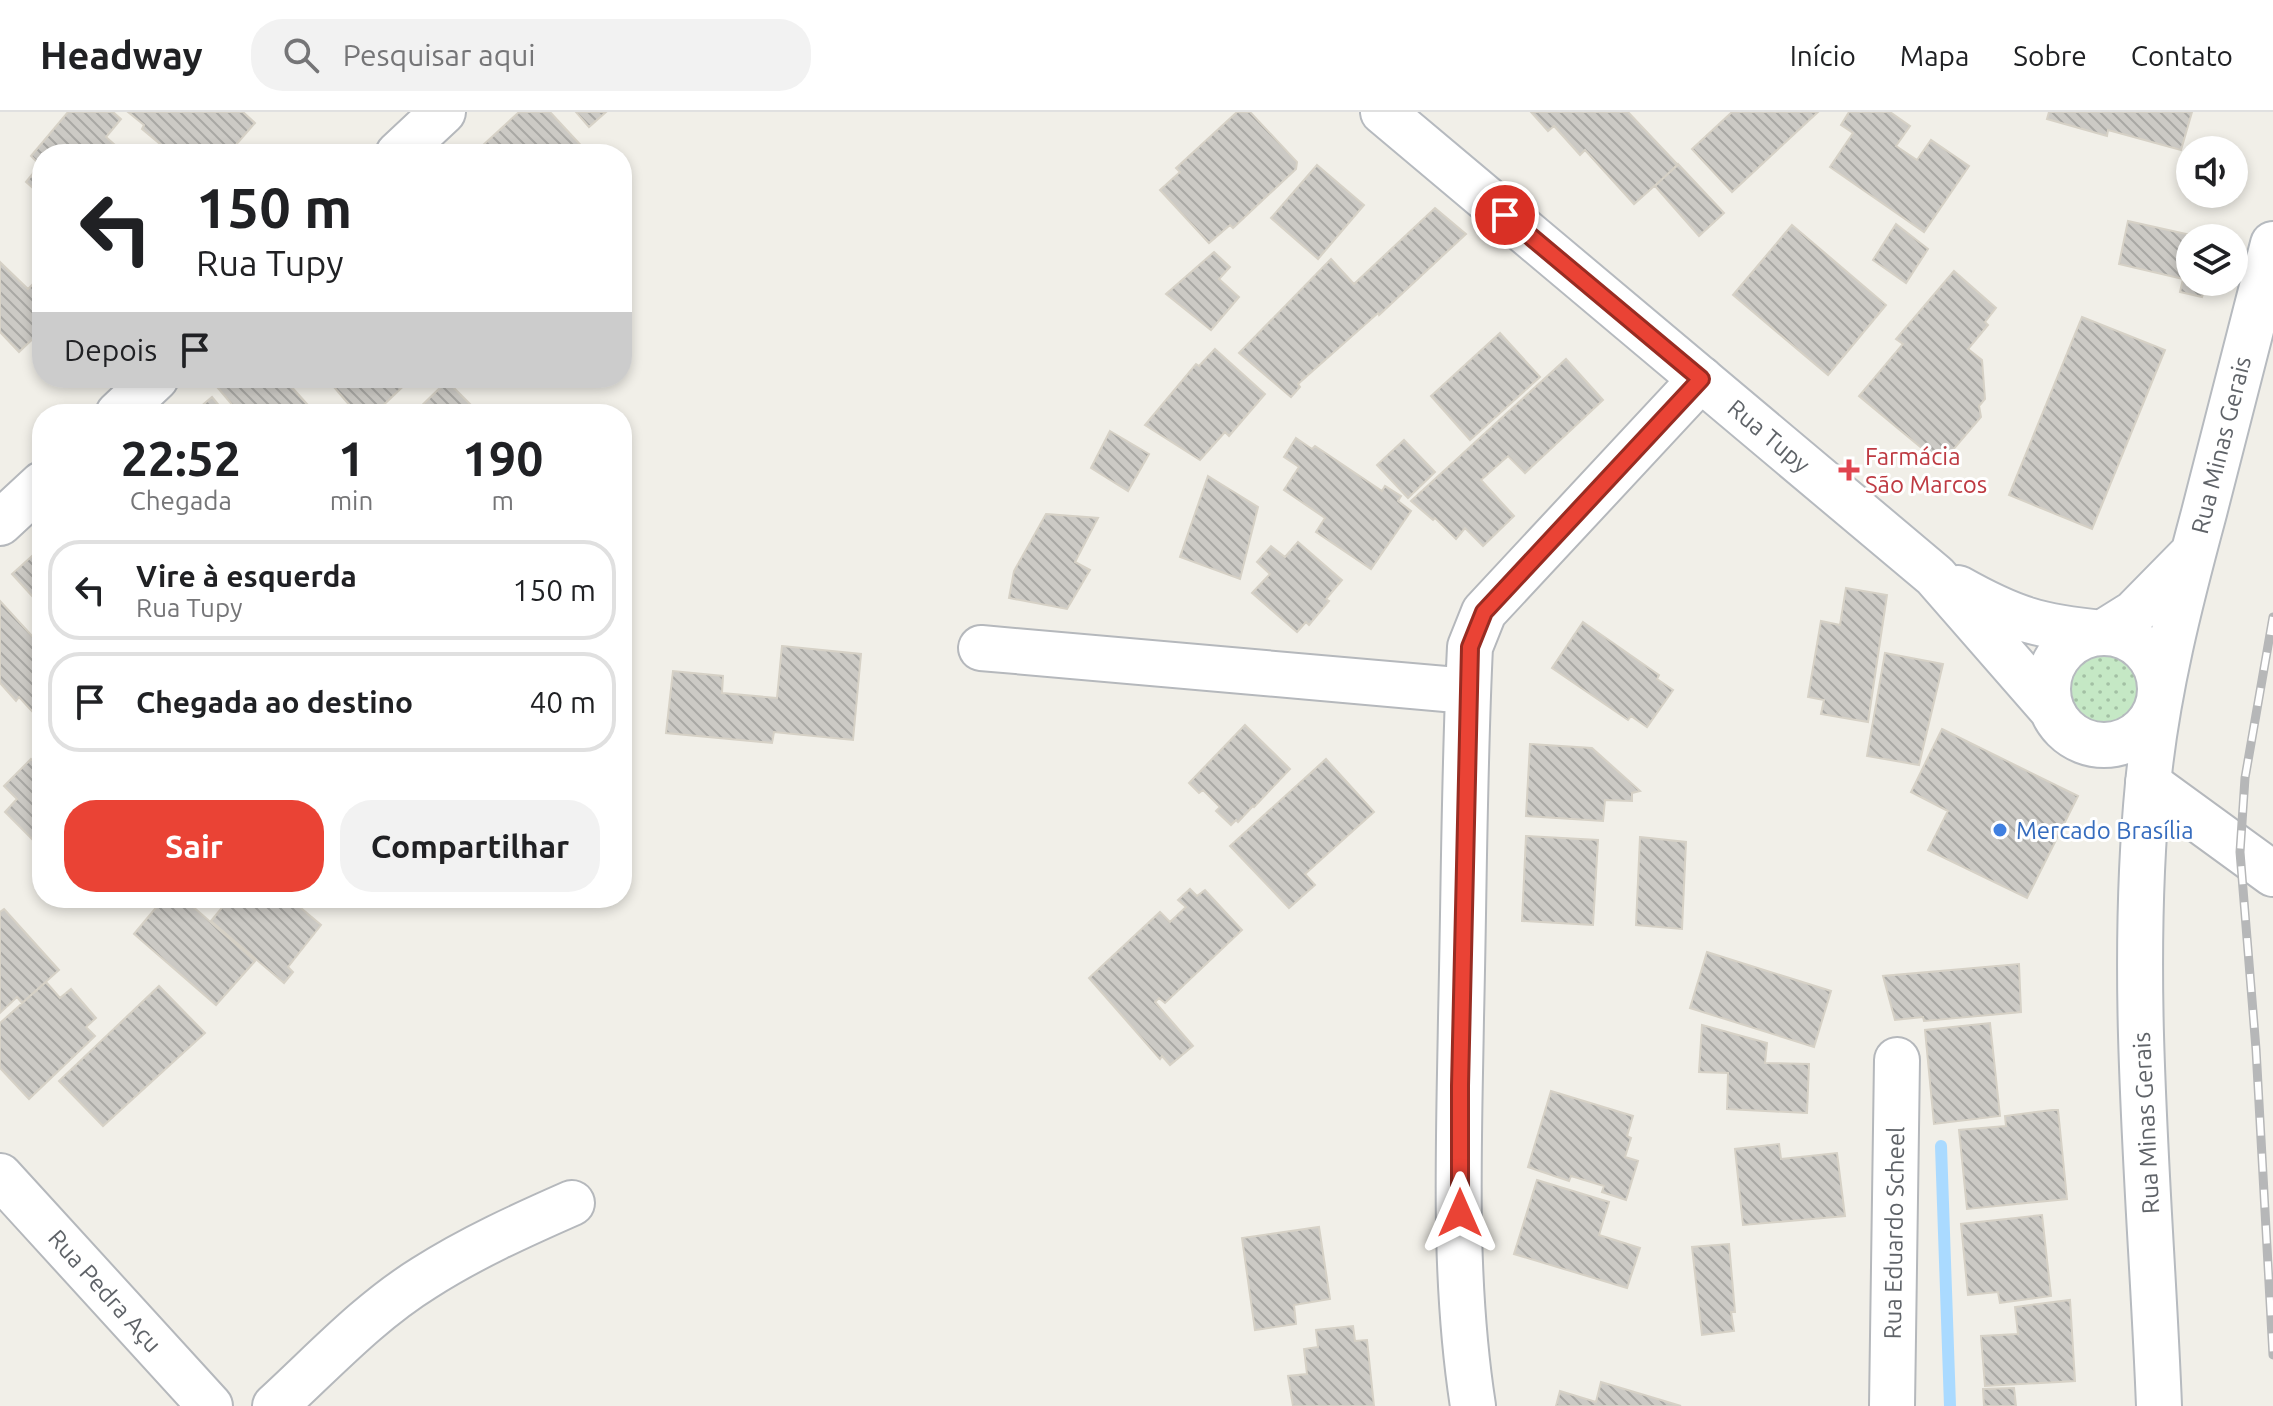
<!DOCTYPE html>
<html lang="pt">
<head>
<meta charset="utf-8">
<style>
  :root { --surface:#fff; --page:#f2f2f2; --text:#202124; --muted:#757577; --line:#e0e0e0; --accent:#ea4335 }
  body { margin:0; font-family:Ubuntu,sans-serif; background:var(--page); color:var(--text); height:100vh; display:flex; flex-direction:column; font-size:30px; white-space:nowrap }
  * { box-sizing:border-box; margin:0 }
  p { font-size:26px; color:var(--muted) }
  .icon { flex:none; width:44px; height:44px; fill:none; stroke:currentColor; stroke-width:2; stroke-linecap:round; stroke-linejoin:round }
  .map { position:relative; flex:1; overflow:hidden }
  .panel { position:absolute; left:32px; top:292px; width:600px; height:504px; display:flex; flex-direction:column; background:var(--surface); border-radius:32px; box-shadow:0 4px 12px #0003 }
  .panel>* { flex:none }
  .banner { position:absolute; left:32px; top:32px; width:600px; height:244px; border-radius:32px; box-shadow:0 4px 12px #0003; background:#fff; color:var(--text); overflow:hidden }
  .tools { position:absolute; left:2176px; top:24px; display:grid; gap:16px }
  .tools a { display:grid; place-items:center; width:72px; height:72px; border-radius:50%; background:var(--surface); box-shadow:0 4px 12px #0003; font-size:40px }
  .pin { position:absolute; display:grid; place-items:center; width:68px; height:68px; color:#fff; margin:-34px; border:4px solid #fff; border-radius:50%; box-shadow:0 2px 8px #0007 }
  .me { position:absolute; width:88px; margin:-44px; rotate:0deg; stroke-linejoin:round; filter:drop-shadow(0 0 6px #0008) }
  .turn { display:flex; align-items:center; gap:28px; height:168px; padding:0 32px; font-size:36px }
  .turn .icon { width:104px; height:104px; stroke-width:2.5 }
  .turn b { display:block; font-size:56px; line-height:68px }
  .then { display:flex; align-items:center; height:76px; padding:0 32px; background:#0003; gap:16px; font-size:30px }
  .eta { display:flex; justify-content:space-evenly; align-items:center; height:136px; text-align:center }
  .eta b { font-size:48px; font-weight:700; line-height:56px }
  .action { display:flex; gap:16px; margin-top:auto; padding:16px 32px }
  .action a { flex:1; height:92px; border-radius:32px; background:var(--accent); color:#fff; font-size:32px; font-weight:700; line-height:92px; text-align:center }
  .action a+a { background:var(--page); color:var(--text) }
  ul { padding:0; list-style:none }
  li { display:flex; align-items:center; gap:24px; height:100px; margin:0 16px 12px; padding:0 16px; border:4px solid var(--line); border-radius:32px }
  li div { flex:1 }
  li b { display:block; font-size:30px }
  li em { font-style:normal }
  header { display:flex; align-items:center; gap:48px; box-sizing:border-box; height:112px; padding:0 40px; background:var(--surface); border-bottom:2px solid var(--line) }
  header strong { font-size:38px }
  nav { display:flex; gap:44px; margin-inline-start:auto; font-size:28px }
  .search { width:560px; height:72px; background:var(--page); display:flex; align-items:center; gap:20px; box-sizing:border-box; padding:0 28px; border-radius:32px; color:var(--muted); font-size:30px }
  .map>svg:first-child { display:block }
</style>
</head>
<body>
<header>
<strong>Headway</strong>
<div class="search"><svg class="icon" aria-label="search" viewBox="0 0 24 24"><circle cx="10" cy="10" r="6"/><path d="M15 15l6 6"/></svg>Pesquisar aqui</div>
<nav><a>Início</a><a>Mapa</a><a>Sobre</a><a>Contato</a></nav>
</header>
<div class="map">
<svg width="2273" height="1294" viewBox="0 0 2273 1294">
  <defs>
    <pattern id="grass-dots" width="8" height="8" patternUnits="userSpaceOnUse" patternTransform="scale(2)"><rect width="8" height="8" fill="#c5e8c5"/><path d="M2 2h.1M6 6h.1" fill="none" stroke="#a3c0a4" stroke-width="1.8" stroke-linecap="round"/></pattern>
    <pattern id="building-back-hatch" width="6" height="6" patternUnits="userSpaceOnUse" patternTransform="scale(2)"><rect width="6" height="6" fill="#cccac5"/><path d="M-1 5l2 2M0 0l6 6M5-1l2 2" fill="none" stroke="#a9a8a4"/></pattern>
  </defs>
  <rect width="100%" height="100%" fill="#f1efe8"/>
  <path fill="url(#grass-dots)" d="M2068 577a36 36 0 1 1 72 0a36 36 0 1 1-72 0Z"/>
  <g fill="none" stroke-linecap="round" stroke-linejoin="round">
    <path stroke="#aadaff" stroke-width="12" d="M1941,1034L1950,1294"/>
  </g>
  <path fill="url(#building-back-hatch)" stroke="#d6d1c6" stroke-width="2" d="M68,0H113L121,7L106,25L125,42H42V84L26,70L40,53L31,44Z
    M128,0H243L255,11L228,42H172L142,17L144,13Z
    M519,0H550L589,42H490L482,34Z
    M576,0H606L589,15Z
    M1237,0H1250L1297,50L1296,57L1233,116L1230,113L1209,131L1160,78L1180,60L1176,56Z
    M1531,0H1628L1678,53L1634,92L1585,38L1580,43L1554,14L1548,19Z
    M1732,0H1818L1732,80L1692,37Z
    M1849,0H1890L1910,14L1896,34L1917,48L1931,28L1969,54L1924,120L1830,55L1853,21L1841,13Z
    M2049,0H2192L2181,38L2108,18L2107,24L2047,7Z
    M1678,52L1724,101L1699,124L1655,74Z
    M1317,53L1364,93L1318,147L1271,106Z
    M1435,96L1466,122L1379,203L1378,201L1298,272L1300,275L1291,285L1239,241L1331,147L1354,172Z
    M2128,109L2204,126H2190V170H2207L2202,185L2180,180L2183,167L2119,152Z
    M1896,112L1928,137L1906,171L1873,148Z
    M1792,113L1886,193L1828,263L1733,183Z
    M1214,140L1230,155L1219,167L1239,185L1211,218L1166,182Z
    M0,150L28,177L40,165L42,167V218L19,240L0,220Z
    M1954,159L1996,196L1985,210L1988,213L1968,237L1982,248L1985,287L1979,294L1981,305L1952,339L1943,338L1935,347L1859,284L1903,232L1896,227Z
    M2082,205L2165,238L2092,417L2009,383Z
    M1500,221L1540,265L1470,328L1431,284Z
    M1215,237L1265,282L1229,324L1225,320L1200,348L1145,313L1196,252L1199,254Z
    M1566,247L1603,288L1525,361L1508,344L1481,368L1514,404L1483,434L1465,416L1456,427L1435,406L1433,408L1411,389Z
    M229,266H294L288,271L316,302H240L218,276Z
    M344,266H412L374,302H357L334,275Z
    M447,269L480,302H413Z
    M212,285L226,302H192Z
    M1110,319L1149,342L1128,379L1091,356Z
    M1296,326L1312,337L1315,334L1382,379L1385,374L1401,384L1398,389L1411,399L1371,457L1316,420L1325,406L1284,378L1299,355L1284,345Z
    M1404,328L1435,360L1408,386L1377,353Z
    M1208,364L1258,395L1240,467L1180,445Z
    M1046,402L1098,406L1075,450L1090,458L1067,497L1009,486L1014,459Z
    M1298,430L1342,468L1326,487L1329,489L1309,513L1306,510L1297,520L1252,481L1270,462L1257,450L1271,434L1285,445Z
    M42,435V495L12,462Z
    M1846,476L1887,483L1868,610L1821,602L1824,588L1808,585L1821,509L1840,513Z
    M0,489L42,535L41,609L19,585L16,589L0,571Z
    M1583,510L1659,563L1657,567L1673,578L1647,615L1631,604L1628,608L1552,556Z
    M782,534L861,542L853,628L774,620L772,631L666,621L673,559L723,564L722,581L777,586Z
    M1885,541L1943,552L1919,653L1867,644Z
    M1245,613L1290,657L1254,695L1253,694L1238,710L1236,708L1231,713L1216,699L1220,695L1203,678L1199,681L1189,671Z
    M1942,617L2078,684L2027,786L1928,738L1948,699L1911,680Z
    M1530,632L1592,636L1640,679L1632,681V689L1605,688L1603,709L1526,704Z
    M31,647L42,657V737L5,700L17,687L4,674Z
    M1326,647L1374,700L1305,762L1315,773L1289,796L1230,734Z
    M1526,724L1598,728L1593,813L1522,809Z
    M1640,725L1686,730L1682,817L1636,813Z
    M1190,777L1197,784L1205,778L1242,818L1165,891L1159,886L1155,890L1193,934L1170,953L1162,944L1160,947L1089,866L1160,800L1170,810L1186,795L1178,788Z
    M164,786H183L255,849L216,893L134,822Z
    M230,786H289L321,813L288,855L293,860L284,871L211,809Z
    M4,797L59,858L22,891L17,885L0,901V800Z
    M1707,840L1831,879L1814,935L1690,896Z
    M2019,852L2021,900L1924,909L1923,905L1895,908L1883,864Z
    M46,870L60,886L71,877L96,906L86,915L95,924L29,987L0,956V911Z
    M159,874L205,921L103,1014L59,969Z
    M1990,911L2000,1004L1934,1012L1925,918Z
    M1702,913L1767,931L1765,951L1809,952L1807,1001L1727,997L1728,961L1699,960Z
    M1551,979L1633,1004L1627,1024L1631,1026L1625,1045L1638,1049L1626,1088L1602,1080L1604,1074L1571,1064L1569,1069L1528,1055Z
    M2052,998H2058L2067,1087L1967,1097L1959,1018L2006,1014L2005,1004Z
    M1779,1032L1781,1047L1837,1041L1845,1104L1743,1113L1735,1037Z
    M1537,1068L1609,1090L1599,1123L1640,1136L1627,1176L1514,1142Z
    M2042,1103L2051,1184L2000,1191L1998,1180L1968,1183L1961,1112Z
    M1319,1115L1330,1187L1294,1193L1296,1212L1255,1218L1242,1126Z
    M1729,1132L1735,1200H1731L1734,1219L1702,1223L1692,1135Z
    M2070,1188L2075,1269L1985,1274L1981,1224L2018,1222L2015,1195Z
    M1353,1214L1355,1229L1367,1228L1374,1294H1293L1288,1264L1307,1262L1304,1237L1318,1235L1316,1218Z
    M1601,1270L1681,1294H1556L1560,1279L1596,1290Z
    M2014,1276L2016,1294H1984L1983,1277Z"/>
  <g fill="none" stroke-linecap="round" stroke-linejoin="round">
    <defs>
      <path id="minor" d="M398,42L443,0
        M118,302L156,266
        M0,411L42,372
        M981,536L1468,579
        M0,1064L210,1294
        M275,1294C323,1250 369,1200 424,1166C471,1136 522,1113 572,1091
        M1473,1294C1453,1166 1459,1035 1461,906C1464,782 1464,658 1470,535L1484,500L1701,267
        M1892,1294L1897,948"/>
      <path id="tertiary" d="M2148,671L2273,762"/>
      <path id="secondary" d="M1383,0L1935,464L2052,598
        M1958,476C2013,507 2040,515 2102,521
        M2102,521L2134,501L2191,443
        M2048 577a56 56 0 1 1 112 0a56 56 0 1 1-112 0Z
        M2159,1294C2151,1089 2128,878 2148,672C2157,580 2180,490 2204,401C2227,311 2250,221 2273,132"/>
    </defs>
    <use href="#minor" stroke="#b5b8bc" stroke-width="48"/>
    <use href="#tertiary" stroke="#b5b8bc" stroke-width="48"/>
    <use href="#secondary" stroke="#b6babf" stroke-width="48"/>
    <use href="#minor" stroke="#fff" stroke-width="44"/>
    <use href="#tertiary" stroke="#fff" stroke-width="44"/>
    <use href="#secondary" stroke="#fff" stroke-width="44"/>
    <defs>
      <path id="rail" d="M2273,505L2245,666L2240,740L2256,937L2273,1243"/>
    </defs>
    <use href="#rail" stroke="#b6b7b8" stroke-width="9"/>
    <use href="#rail" stroke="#fff" stroke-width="6" stroke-dasharray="18" stroke-linecap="butt"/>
  </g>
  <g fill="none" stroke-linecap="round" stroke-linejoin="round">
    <defs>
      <path id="route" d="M1460,1101V974L1470,535L1484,500L1701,267L1505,103"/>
    </defs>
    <use href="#route" stroke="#982c22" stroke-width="20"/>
    <use href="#route" stroke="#ea4335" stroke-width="14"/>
  </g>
  <path fill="#e0444e" stroke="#fff" stroke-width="3" d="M1845 346h8v8h8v8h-8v8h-8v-8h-8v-8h8z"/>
  <circle fill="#3f7fe0" stroke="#fff" stroke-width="3" cx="2000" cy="718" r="8"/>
  <g text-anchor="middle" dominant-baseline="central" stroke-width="6" stroke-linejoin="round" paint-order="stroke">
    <g font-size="24" fill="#5f6368" stroke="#fff">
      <text transform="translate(1769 324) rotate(40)">Rua Tupy</text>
      <text transform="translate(2221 333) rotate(-76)">Rua Minas Gerais</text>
      <text transform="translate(2146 1011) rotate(-93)">Rua Minas Gerais</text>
      <text transform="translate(1894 1121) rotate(-89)">Rua Eduardo Scheel</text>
      <text transform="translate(105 1179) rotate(48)">Rua Pedra Açu</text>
    </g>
    <g font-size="24" fill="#be3a42" stroke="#fff" text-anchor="start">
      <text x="1865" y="344">Farmácia<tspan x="1865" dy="28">São Marcos</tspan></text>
    </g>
    <g font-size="24" fill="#366cbe" stroke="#fff" text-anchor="start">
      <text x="2016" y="718">Mercado Brasília</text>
    </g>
  </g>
</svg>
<div class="tools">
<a><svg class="icon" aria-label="sound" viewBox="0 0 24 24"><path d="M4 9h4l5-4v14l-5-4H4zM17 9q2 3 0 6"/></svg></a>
<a><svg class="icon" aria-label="layers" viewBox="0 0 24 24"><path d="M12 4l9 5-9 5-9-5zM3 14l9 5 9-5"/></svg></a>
</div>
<div class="pin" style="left:1505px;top:103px;background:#d93025"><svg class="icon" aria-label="arrive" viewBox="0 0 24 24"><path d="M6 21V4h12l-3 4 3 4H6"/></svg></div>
<svg class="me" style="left:1460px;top:1101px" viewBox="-20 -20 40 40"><path d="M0-17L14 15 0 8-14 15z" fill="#ea4335" stroke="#fff" stroke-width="4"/></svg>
<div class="banner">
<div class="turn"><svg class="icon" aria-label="left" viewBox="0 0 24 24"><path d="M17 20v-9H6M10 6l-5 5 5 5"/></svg><div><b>150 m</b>Rua Tupy</div></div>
<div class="then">Depois<svg class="icon" aria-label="arrive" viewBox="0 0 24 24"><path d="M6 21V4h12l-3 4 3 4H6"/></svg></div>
</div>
<section class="panel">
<div class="eta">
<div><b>22:52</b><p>Chegada</p></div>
<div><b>1</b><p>min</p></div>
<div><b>190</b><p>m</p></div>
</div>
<ul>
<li><svg class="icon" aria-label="left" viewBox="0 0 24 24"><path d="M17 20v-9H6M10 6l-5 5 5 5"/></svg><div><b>Vire à esquerda</b><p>Rua Tupy</p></div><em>150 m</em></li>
<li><svg class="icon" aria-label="arrive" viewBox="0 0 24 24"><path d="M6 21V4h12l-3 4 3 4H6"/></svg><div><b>Chegada ao destino</b></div><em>40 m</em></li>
</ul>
<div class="action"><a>Sair</a><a>Compartilhar</a></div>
</section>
</div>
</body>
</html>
